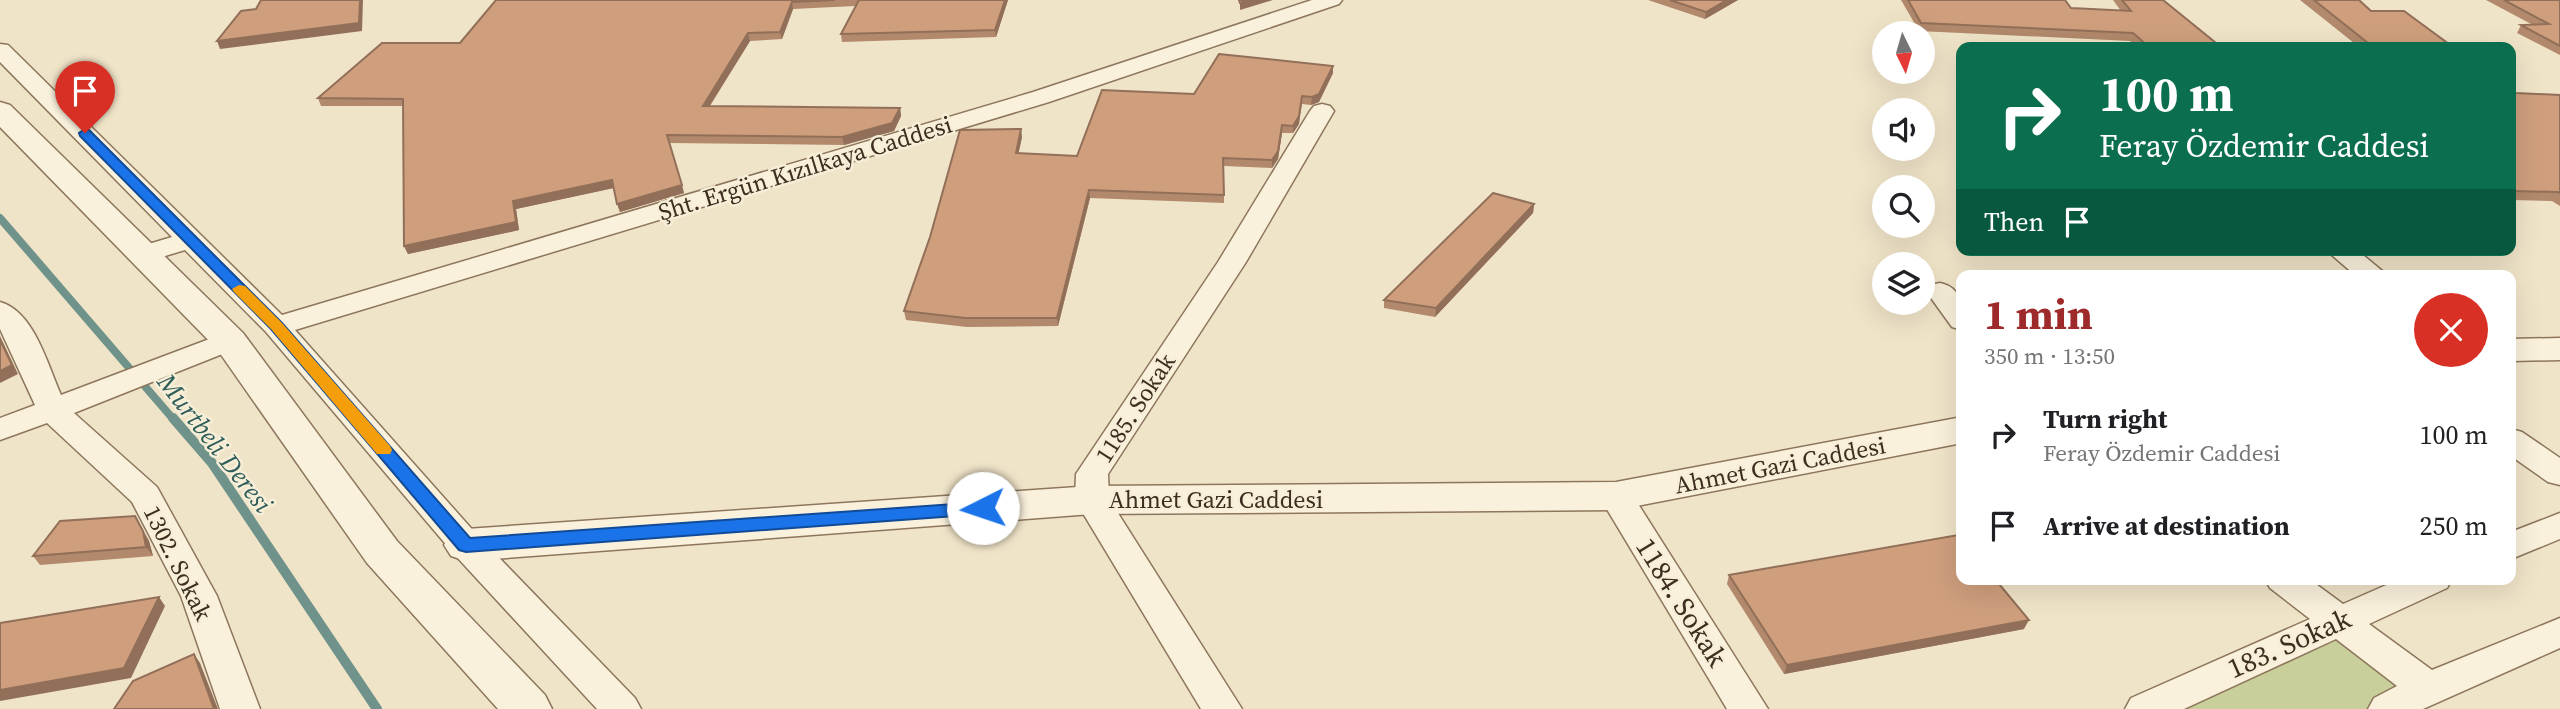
<!DOCTYPE html>
<html lang="en">
<head>
<meta charset="utf-8">
<style>
  :root { --surface:#fff; --page:#f6f6f6; --text:#202124; --muted:#757577; --accent:#9e2a2b }
  body { margin:0; font-family:"Source Serif 4",serif; background:var(--page); color:var(--text); height:100vh; display:flex; flex-direction:column; font-size:26px; white-space:nowrap }
  * { box-sizing:border-box; margin:0 }
  p { font-size:23px; color:var(--muted) }
  .icon { flex:none; width:38px; height:38px; fill:none; stroke:currentColor; stroke-width:2; stroke-linecap:round; stroke-linejoin:round }
  .map { position:relative; flex:1; overflow:hidden }
  .details { position:absolute; left:1956px; top:270px; width:560px; height:315px; display:flex; flex-direction:column; background:var(--surface); border-radius:14px; box-shadow:0 7px 28px #0002 }
  .details>* { flex:none }
  .banner { position:absolute; left:1956px; top:42px; width:560px; height:214px; border-radius:14px; box-shadow:0 7px 28px #0002; background:#0b6e4f; color:#fff; overflow:hidden }
  .needle { width:46px; rotate:175deg }
  .controls { position:absolute; left:1872px; top:21px; display:grid; gap:14px }
  .controls a { display:grid; place-items:center; width:63px; height:63px; border-radius:50%; background:var(--surface); box-shadow:0 7px 28px #0002; font-size:35px }
  .pin { position:absolute; display:grid; place-items:center; width:60px; height:60px; color:#fff; margin:-72px -30px; border-radius:50% 50% 50% 0; rotate:-45deg; box-shadow:0 0 7px #0007 }
  .pin .icon { rotate:45deg }
  .me { position:absolute; width:77px; margin:-38px; rotate:266deg; stroke-linejoin:round; filter:drop-shadow(0 0 5px #0008) }
  .turn { display:flex; align-items:center; gap:24px; height:147px; padding:0 28px; font-size:32px }
  .turn .icon { width:91px; height:91px; stroke-width:2.5 }
  .turn b { display:block; font-size:49px; line-height:60px }
  .then { display:flex; align-items:center; height:66px; padding:0 28px; background:#0003; gap:14px; font-size:26px }
  .round { display:grid; place-items:center; flex:none; width:74px; height:74px; border-radius:37px; background:var(--page) }
  .overview { display:flex; align-items:center; justify-content:space-between; height:119px; padding:0 28px }
  h1 { font-size:42px; font-weight:700; line-height:52px; color:var(--accent) }
  ul { padding:0; list-style:none }
  li { display:flex; align-items:center; gap:21px; height:91px; padding:0 28px }
  li div { flex:1 }
  li b { display:block; font-size:26px }
  li em { font-style:normal }
  .map>svg:first-child { display:block }
</style>
</head>
<body>
<div class="map">
<svg width="2560" height="709" viewBox="0 0 2560 709">
  <rect width="100%" height="100%" fill="#f0e4c8"/>
  <path fill="#c9cf9b" d="M2338,620L2428,688L2388,709H2145Z"/>
  <g fill="none" stroke-linecap="round" stroke-linejoin="round">
    <path stroke="#6f938a" stroke-width="8" d="M0,218L174,420"/>
    <path stroke="#6f938a" stroke-width="10" d="M173,418L212,463L377,709"/>
    <defs>
      <path id="minor" d="M1312,0H1342L1339,4L1049,102L295,330L478,536L635,698L641,709H597L454,554L266,332L185,250L142,263L132,261L128,255L132,249L172,237L0,62V44L8,45L282,315L1033,92Z
        M1322,104L1330,106L1334,111L1246,262L1108,474L1109,499L1242,709H1201L1075,500L1076,474L1218,262L1310,111L1314,106Z
        M2326,250H2357L2387,275H2355Z
        M1940,283C1964,288 1962,309 1962,330L1952,327L1926,291L1930,285Z
        M0,302C34,311 48,366 61,395L220,335L230,332L240,335L245,341L240,347L74,413L157,487L217,596L260,709H220L181,596L132,502L47,423L0,440V418L35,405L0,329Z
        M2511,429L2522,432L2560,458V485L2548,482L2511,456Z
        M1616,484L1628,488L1768,709H1727L1599,496L1604,488Z
        M2560,513V539L2511,559V532Z
        M2265,579H2309L2343,604L2400,579H2452L2447,588L2369,624L2432,670L2560,618V648L2423,709H2368L2374,698L2397,686L2336,639L2184,709H2125L2131,698L2310,619L2270,588Z"/>
      <path id="tertiary" d="M0,102L10,105L243,333L397,541L545,695L552,709H498L367,563L217,349L0,127Z
        M2560,338V360L2511,361V339Z
        M1962,417V443L1616,510L1092,514L466,561L451,556L444,545L451,534L466,529L1092,486L1616,482Z"/>
    </defs>
    <use href="#minor" stroke="#8d765c" stroke-width="3"/>
    <use href="#tertiary" stroke="#8d765c" stroke-width="3"/>
    <use href="#minor" fill="#faf1dc" fill-rule="evenodd"/>
    <use href="#tertiary" fill="#faf1dc" fill-rule="evenodd"/>
  </g>
  <path fill="#b2896c" d="M496,0H1008L996,37L842,42L841,34L855,6L793,9L782,39L750,41L710,106L900,108L901,116L894,131L844,145L669,143L684,193L620,212L613,188L516,209L519,230L408,254L404,246L403,106H321L318,98L460,43Z
    M1648,0H1738L1705,19Z
    M1901,0H2065L2071,8L2121,11L2113,0H2163L2221,47H2137L2130,41L1919,31Z
    M2300,0H2359L2371,11L2453,47H2359Z
    M2486,0H2560V55L2517,33L2521,25H2533Z
    M1333,73L1319,102L1311,105L1302,104L1299,124L1293,133H1282L1278,159L1272,168L1224,166V203L1090,198L1058,326L967,327L906,320L904,311L1022,137L1018,153L1077,156L1194,94Z
    M2511,90L2516,93L2560,95V206L2552,201L2511,200Z
    M1534,204L1533,213L1435,317L1384,308V300Z
    M135,516L149,541L153,556L40,565L33,556Z
    M1729,575L2024,629L1784,674L1727,584Z"/>
  <path fill="#916f58" d="M360,0H363L362,31L220,49L217,41Z
    M1005,0H1008L996,37L995,30Z
    M1250,0H1273L1240,10V3Z
    M1727,0H1738L1705,19L1706,12Z
    M792,2L793,9L782,39L780,32Z
    M748,33L750,41L705,113L703,106Z
    M1333,66V73L1319,102L1311,105L1312,97Z
    M1302,96L1299,124L1293,133V126Z
    M900,108L901,116L894,131L844,145L842,137Z
    M1282,125V133L1278,159L1272,168V160Z
    M1021,129L1022,137L1017,161L1016,153Z
    M612,180L614,188L516,209L519,230L408,254L404,246L513,201Z
    M682,185L684,193L620,212L617,204Z
    M1089,190L1090,198L1058,326L1057,318Z
    M1534,204L1533,213L1435,317L1436,308Z
    M0,336L18,374L0,383Z
    M135,516L149,541L153,556L146,547Z
    M159,597L165,606L131,678L0,701V690Z
    M2029,620L2024,629L1784,674L1787,665Z
    M194,654L200,663L218,709H214Z"/>
  <path fill="#cf9f7d" stroke="#916f58" stroke-width="2" d="M261,0H360L359,23L217,41L241,11L256,9Z
    M496,0H835L792,2L780,32L748,33L703,106L900,108L892,123L842,137L667,135L682,185L617,204L612,180L513,201L516,222L404,246L403,99L318,98L382,43H460Z
    M859,0H1005L995,30L841,34Z
    M1239,0H1250L1240,3Z
    M1670,0H1727L1706,12Z
    M1908,0H2065L2071,8L2131,11L2122,0H2163L2221,47H2149L2133,33L1921,23Z
    M2314,0H2359L2371,11H2404L2453,47H2373Z
    M2504,0H2560V46L2521,25L2549,24Z
    M1219,54L1333,66L1319,94L1312,97L1302,96L1299,116L1293,126L1282,125L1278,151L1272,160L1223,158L1224,195L1089,190L1057,318H965L904,311L930,237L960,130L1021,129L1016,153L1077,156L1102,90L1194,94Z
    M2511,90L2516,93L2560,95V193L2558,192L2511,191Z
    M1493,193L1534,204L1436,308L1384,300Z
    M0,340L12,365L0,371Z
    M135,516L143,531L146,547L33,556L60,521Z
    M1958,535L1962,540V579H1995L2029,620L1787,665L1729,575Z
    M159,597L124,668L0,690V623Z
    M194,654L214,709H114L133,681Z"/>
  <path fill="#1a73e8" stroke="#114b97" stroke-width="2" d="M85,129L89,130L282,323L470,538L983,502L989,504L992,508L989,513L983,514L466,552L459,550L271,329L80,136L79,133Z"/>
  <path fill="#f59e0b" d="M239,285L245,286L282,323L390,446L392,450L390,454H377L271,329L234,292L232,289Z"/>
  <g text-anchor="middle" dominant-baseline="central" stroke-width="5" stroke-linejoin="round" paint-order="stroke">
    <g font-size="24" fill="#3d2e20" stroke="#f7eed8">
      <text transform="translate(805 168) rotate(-17)">Şht. Ergün Kızılkaya Caddesi</text>
      <text transform="translate(1135 408) rotate(-57)">1185. Sokak</text>
      <text transform="translate(1780 465) rotate(-11)">Ahmet Gazi Caddesi</text>
      <text x="1216" y="499">Ahmet Gazi Caddesi</text>
      <text transform="translate(178 563) rotate(64)">1302. Sokak</text>
    </g>
    <g font-size="26" font-style="italic" fill="#2f5d5a" stroke="#f7eed8">
      <text transform="translate(215 443) rotate(52)">Murtbeli Deresi</text>
    </g>
    <g font-size="28" fill="#3d2e20" stroke="#f7eed8">
      <text transform="translate(1682 602) rotate(58)">1184. Sokak</text>
      <text transform="translate(2289 643) rotate(-24)">183. Sokak</text>
    </g>
  </g>
</svg>
<div class="controls">
<a><svg class="needle" viewBox="-14 -14 28 28"><path d="M0-13l5 13h-10z" fill="#e53935"/><path d="M0 13l5-13h-10z" fill="#757577"/></svg></a>
<a><svg class="icon" aria-label="sound" viewBox="0 0 24 24"><path d="M4 9h4l5-4v14l-5-4H4zM17 9q2 3 0 6"/></svg></a>
<a><svg class="icon" aria-label="search" viewBox="0 0 24 24"><circle cx="10" cy="10" r="6"/><path d="M15 15l6 6"/></svg></a>
<a><svg class="icon" aria-label="layers" viewBox="0 0 24 24"><path d="M12 4l9 5-9 5-9-5zM3 14l9 5 9-5"/></svg></a>
</div>
<div class="pin" style="left:85px;top:133px;background:#d93025"><svg class="icon" aria-label="arrive" viewBox="0 0 24 24"><path d="M6 21V4h12l-3 4 3 4H6"/></svg></div>
<svg class="me" style="left:983px;top:508px" viewBox="-20 -20 40 40"><circle r="19" fill="#fff"/><path d="M0-13L10 11 0 6-10 11z" fill="#1a73e8"/></svg>
<div class="banner">
<div class="turn"><svg class="icon" aria-label="right" viewBox="0 0 24 24"><path d="M7 20v-9h11M14 6l5 5-5 5"/></svg><div><b>100 m</b>Feray Özdemir Caddesi</div></div>
<div class="then">Then<svg class="icon" aria-label="arrive" viewBox="0 0 24 24"><path d="M6 21V4h12l-3 4 3 4H6"/></svg></div>
</div>
<section class="details">
<div class="overview"><div><h1>1 min</h1><p>350 m · 13:50</p></div><a class="round" style="background:#d93025;color:#fff"><svg class="icon" aria-label="close" viewBox="0 0 24 24"><path d="M6 6l12 12M18 6L6 18"/></svg></a></div>
<ul>
<li><svg class="icon" aria-label="right" viewBox="0 0 24 24"><path d="M7 20v-9h11M14 6l5 5-5 5"/></svg><div><b>Turn right</b><p>Feray Özdemir Caddesi</p></div><em>100 m</em></li>
<li><svg class="icon" aria-label="arrive" viewBox="0 0 24 24"><path d="M6 21V4h12l-3 4 3 4H6"/></svg><div><b>Arrive at destination</b></div><em>250 m</em></li>
</ul>
</section>
</div>
</body>
</html>
